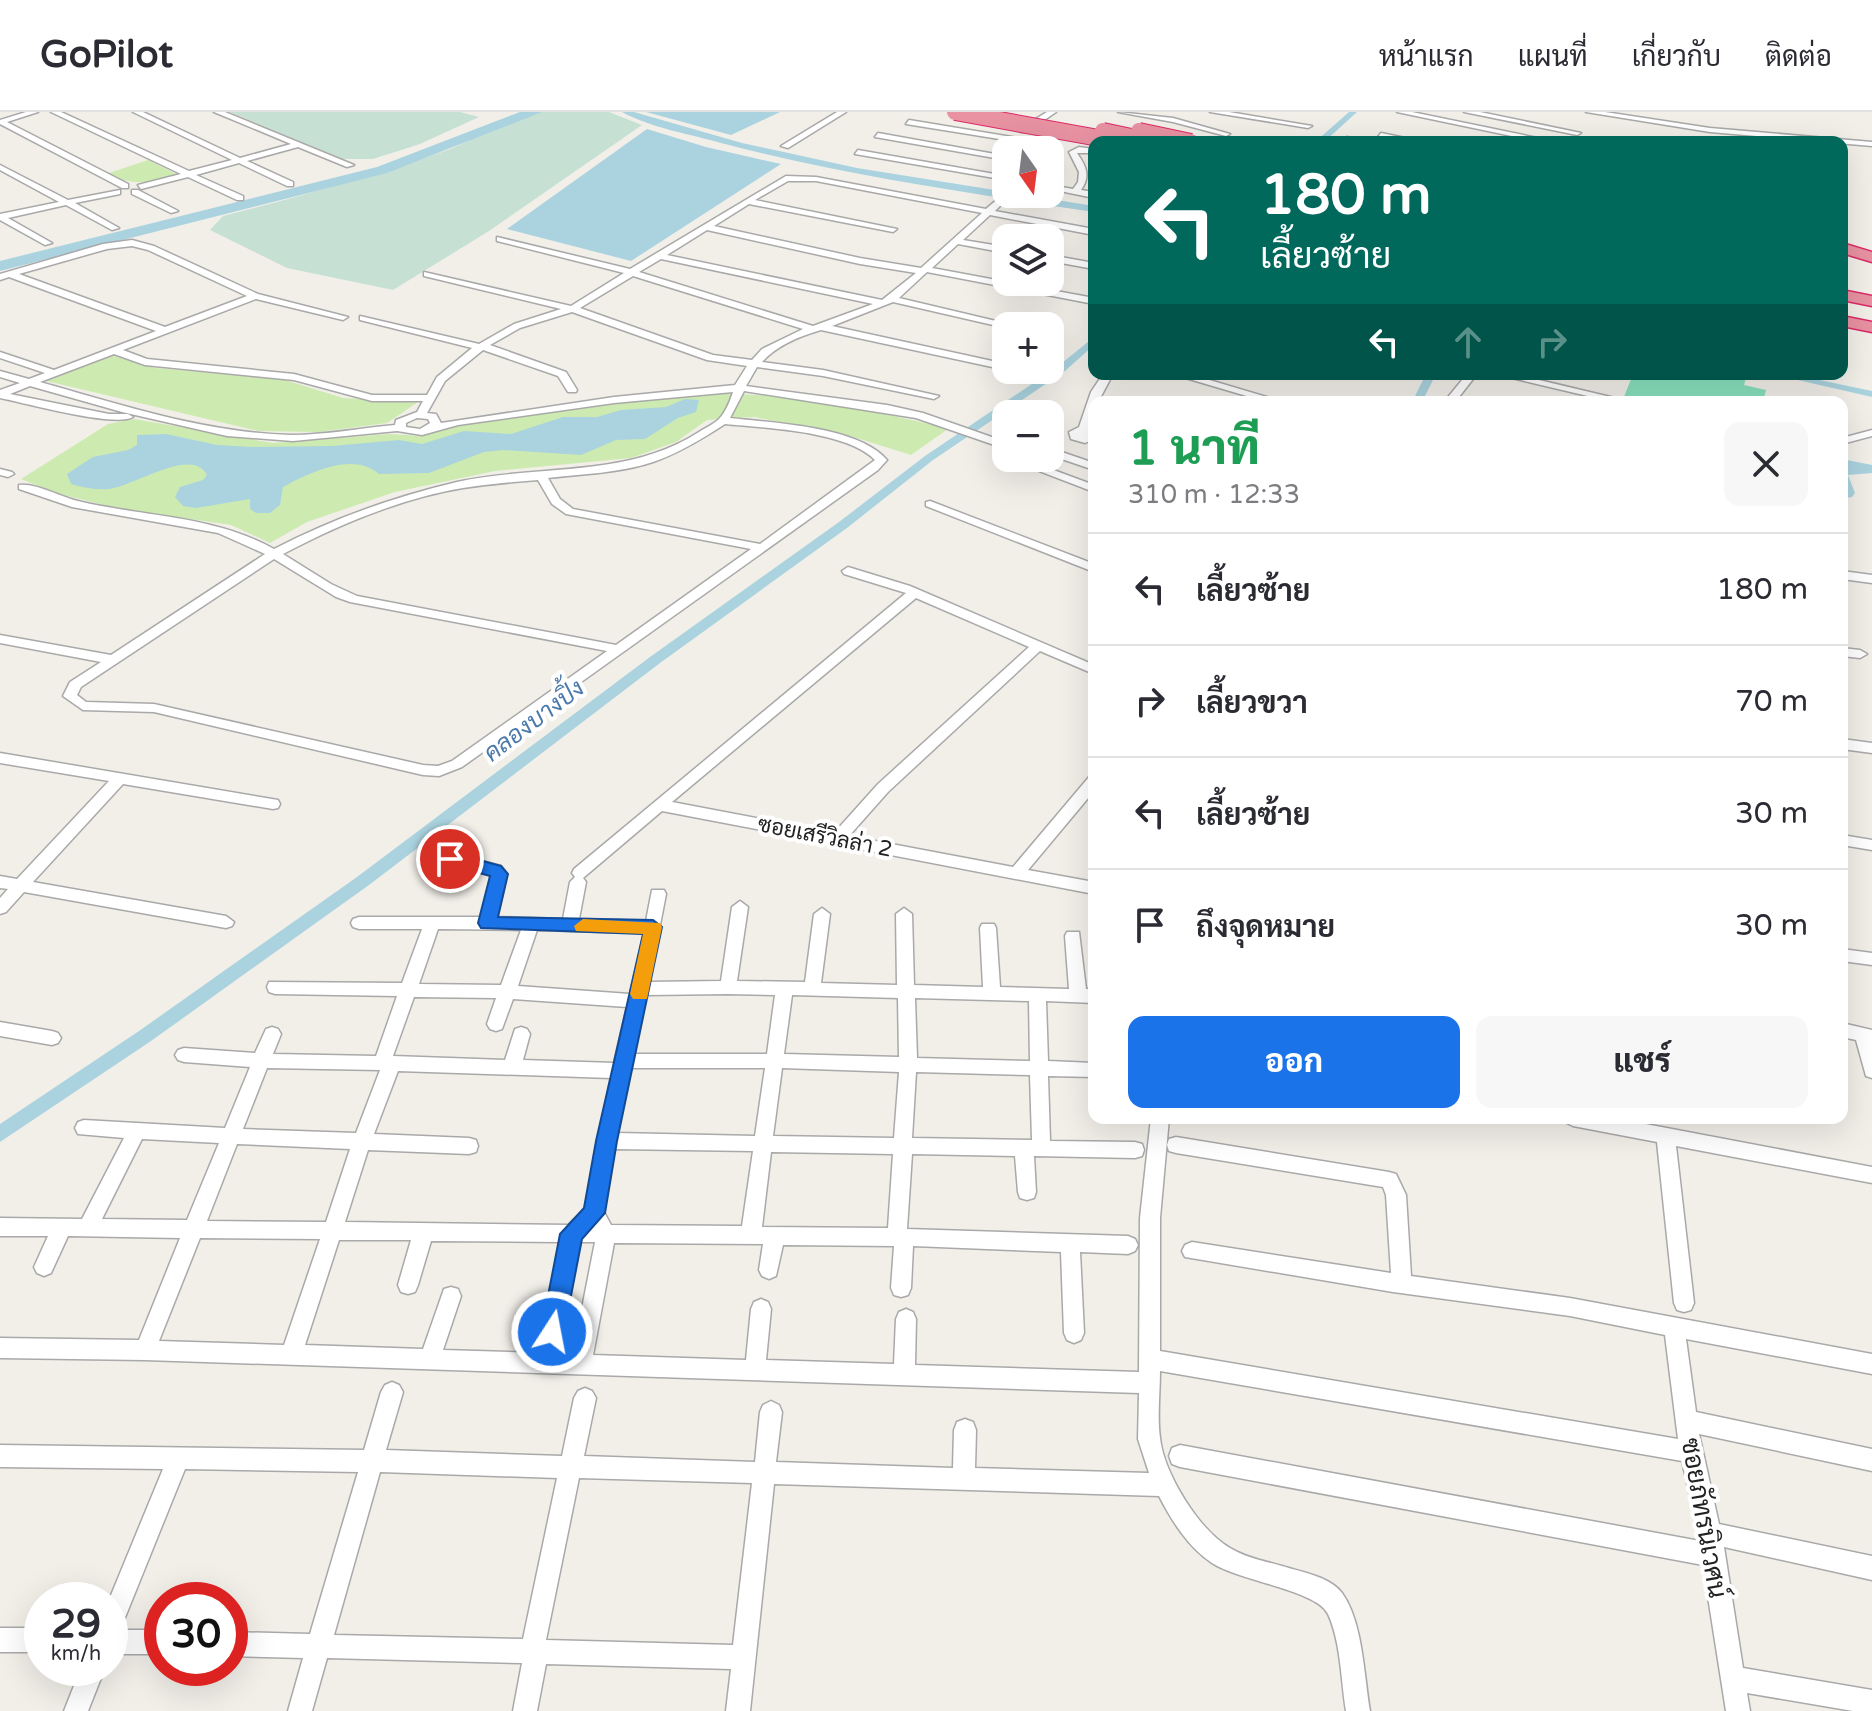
<!DOCTYPE html>
<html lang="th">
<head>
<meta charset="utf-8">
<style>
  :root { --surface:#fff; --page:#f7f7f7; --text:#2b2b33; --muted:#7c7c81; --line:#e1e1e2; --accent:#1a73e8 }
  body { margin:0; font-family:"Varela Round",Sarabun,sans-serif; background:var(--page); color:var(--text); height:100vh; display:flex; flex-direction:column; font-size:30px; white-space:nowrap }
  * { box-sizing:border-box; margin:0 }
  p { font-size:26px; color:var(--muted) }
  .icon { flex:none; width:44px; height:44px; fill:none; stroke:currentColor; stroke-width:2; stroke-linecap:round; stroke-linejoin:round }
  .map { position:relative; flex:1; overflow:hidden }
  .side { position:absolute; left:1088px; top:284px; width:760px; height:728px; display:flex; flex-direction:column; background:var(--surface); border-radius:16px; box-shadow:0 8px 32px #0002 }
  .side>* { flex:none }
  .hud { position:absolute; left:1088px; top:24px; width:760px; height:244px; border-radius:16px; box-shadow:0 8px 32px #0002; background:#00695c; color:#fff; overflow:hidden }
  .needle { width:52px; rotate:166deg }
  .tools { position:absolute; left:992px; top:24px; display:grid; gap:16px }
  .tools a { display:grid; place-items:center; width:72px; height:72px; border-radius:16px; background:var(--surface); box-shadow:0 8px 32px #0002; font-size:40px }
  .speed { position:absolute; left:24px; top:1470px; display:flex; gap:16px; font-size:40px; font-weight:700; text-align:center }
  .speed>* { display:grid; place-content:center; width:104px; height:104px; border-radius:50%; background:var(--surface); box-shadow:0 8px 32px #0002; line-height:1 }
  .speed small { font-size:20px; font-weight:400 }
  .speed .limit { border:12px solid #d22; background:#fff; color:#111 }
  .pin { position:absolute; display:grid; place-items:center; width:68px; height:68px; color:#fff; margin:-34px; border:4px solid #fff; border-radius:50%; box-shadow:0 2px 8px #0007 }
  .me { position:absolute; width:88px; margin:-44px; rotate:11deg; stroke-linejoin:round; filter:drop-shadow(0 0 6px #0008) }
  .turn { display:flex; align-items:center; gap:28px; height:168px; padding:0 40px; font-size:36px }
  .turn .icon { width:104px; height:104px; stroke-width:2.5 }
  .turn b { display:block; font-size:56px; line-height:68px }
  .lanes { display:flex; align-items:center; height:76px; padding:0 40px; background:#0003; justify-content:center; gap:40px; direction:ltr }
  .lanes .off { opacity:.35 }
  .round { display:grid; place-items:center; flex:none; width:84px; height:84px; border-radius:16px; background:var(--page) }
  .overview { display:flex; align-items:center; justify-content:space-between; height:136px; padding:0 40px }
  h1 { font-size:48px; font-weight:800; line-height:60px; color:#1e9e55 }
  .cta { display:flex; gap:16px; margin-top:auto; padding:16px 40px }
  .cta a { flex:1; height:92px; border-radius:16px; background:var(--accent); color:#fff; font-size:32px; font-weight:800; line-height:92px; text-align:center }
  .cta a+a { background:var(--page); color:var(--text) }
  ul { padding:0; list-style:none }
  li { display:flex; align-items:center; gap:24px; height:112px; padding:0 40px; border-top:2px solid var(--line) }
  li div { flex:1 }
  li b { display:block; font-size:30px }
  li em { font-style:normal }
  header { display:flex; align-items:center; gap:48px; box-sizing:border-box; height:112px; padding:0 40px; background:var(--surface); border-bottom:2px solid var(--line) }
  header strong { font-size:38px }
  nav { display:flex; gap:44px; margin-inline-start:auto; font-size:28px }
  .map>svg:first-child { display:block }
</style>
</head>
<body>
<header>
<strong>GoPilot</strong>
<nav><a>หน้าแรก</a><a>แผนที่</a><a>เกี่ยวกับ</a><a>ติดต่อ</a></nav>
</header>
<div class="map">
<svg width="1872" height="1599" viewBox="0 0 1872 1599">
  <rect width="100%" height="100%" fill="#f2efe9"/>
  <path fill="#cdebb0" d="M148,48L180,64C151,71 133,74 106,62Z
    M107,242L155,256L282,267L343,286L418,290L387,311L319,320L258,319L42,268Z
    M726,281C801,285 875,298 948,317L911,343L847,323L754,305L707,308L676,330L631,346L495,359L395,380L307,410L270,431L231,413L121,397L55,381L21,367L108,312L134,307L273,331L389,322L422,324L451,314L682,283Z"/>
  <path fill="#c6e0d4" d="M230,0H460L479,5L420,32L373,47H343Z
    M539,0H609L642,13L489,119L393,178L287,156L210,118L223,104C297,85 370,65 442,40C475,28 505,7 539,0Z"/>
  <path fill="#88e0be" d="M1633,262H1747L1744,273L1766,278L1763,290L1738,284L1736,290H1622Z"/>
  <path fill="#aad3df" d="M646,0H780L731,23Z
    M647,17L706,35L781,52L631,149L507,117Z
    M685,287L699,288L696,300L678,306L645,327L616,328L581,343L503,338L484,340L429,361L379,362C353,339 309,361 283,375L280,393L270,401H256L250,397V387L196,396L183,394L175,385L180,375L203,368L207,363C192,334 135,374 109,377C96,378 84,376 71,372L67,362L93,345L128,338L137,333V323L166,322L217,333L253,335L332,334L399,328L422,332L464,319L511,322L563,305H597L621,298L666,295Z
    M1842,347L1872,353V361L1848,363L1855,381L1852,385L1842,387Z"/>
  <g fill="none" stroke-linecap="round" stroke-linejoin="round">
    <path fill="#aad3df" fill-rule="evenodd" d="M622,0H634L742,31L857,56L1094,94V100C969,81 843,63 721,31C690,22 651,16 622,0Z
      M1349,0H1357L1324,30H1315Z
      M1094,225V233L1065,259L933,348L847,416L660,551L369,773L151,929L0,1030V1012L139,919L357,765L650,545L839,410L925,344L1057,255Z
      M1426,262H1436L1422,290H1412Z
      M1771,262H1791L1872,279V285Z"/>
    <path fill="#aad3df" fill-rule="evenodd" d="M520,0H542L387,61L0,159V149L377,55Z"/>
    <defs>
      <path id="minor" d="M26,0H38L7,10L128,72V76H122L0,12V8Z
        M51,0H61L189,59L232,48L133,0H143L240,46L291,32L214,0H225L354,53L347,55L298,35L247,49L293,70V74H287L239,51L196,63L243,84V88H237L188,65L141,77L138,73L181,62Z
        M837,0H846L788,36L781,34Z
        M1047,0H1056L1027,20H1021V16Z
        M1118,0L1173,6L1230,22L1226,24L1173,10Z
        M1210,0H1229L1312,14L1308,16Z
        M1397,0H1412L1557,30H1541Z
        M1464,0H1480L1581,21L1577,23Z
        M1586,0H1605L1710,16L1872,30V34L1710,20Z
        M909,8L1018,26L1022,28L1018,30L906,12Z
        M878,21L1006,44V48L875,25Z
        M1381,21L1415,28L1416,30H1402L1378,25Z
        M1347,25L1363,28L1364,30L1344,29Z
        M1079,35L1094,37V41H1077C1086,54 1091,64 1081,78L1094,80V86L1050,77V73L1073,77L1078,70L1079,60L1069,40Z
        M858,38L1006,64V68L855,42Z
        M0,53L68,88L120,78V82L75,91L119,116L112,118L66,93L8,106L52,131L45,133L0,108V102L59,90L0,58Z
        M786,64L816,65L986,97L1006,80L1012,82L995,99L1094,117V123L990,103L963,128L1006,135V141L958,132L932,156L1094,186V192L927,160L899,186L1017,214L1006,216L893,190L832,214L1006,252V258L821,218C800,224 777,233 762,250L823,258L939,284L934,287L823,264L757,255L746,274L887,293L923,301L1006,330V337L916,306L744,279L730,306C773,311 858,314 887,348L878,358L462,655L439,664L423,663L154,600L83,598L63,584L70,570L101,550L0,531V523L111,543L265,442L218,421L72,395L19,377V373C37,371 60,385 78,389C144,405 213,403 274,437C332,407 393,385 457,370C537,352 626,367 699,320C705,316 714,312 719,307C726,300 730,289 733,280L614,291L458,313L422,323L397,319L293,329L227,324L122,300L30,274L10,282L109,302H128L133,305C116,316 25,291 0,286V278L20,271L0,265V259L29,267L45,261L0,246V240L54,258L156,219L9,165L0,168V162L103,132L132,128L154,134L258,182L348,205L343,208L256,187L123,238L147,247L294,262L372,283H427L437,265L472,236L360,208V204L479,232L514,212L561,197L424,164V160L571,194L624,161L497,129V125L630,157ZM788,69H816L982,101L921,156L860,146L714,114L749,92L893,120L897,117L755,88ZM707,118L860,152L916,161L882,188L667,143ZM132,134L148,138L247,184L165,215L19,162L107,137ZM661,147L873,192L813,214L639,160ZM633,164L803,217L762,237L752,248L713,243L580,196ZM572,200L707,248L747,254L735,273L614,285L441,311L436,302L427,301L445,269L483,238L558,264L568,280H576L577,278L566,260L490,233L520,216ZM114,242L145,253L294,268L372,289H423L417,300L396,308L395,313C361,316 325,323 291,323C206,321 122,293 40,270ZM417,306L428,307L430,311L420,317L406,315V311ZM725,312C765,316 847,319 875,348L760,432L573,397L560,387L548,366C583,362 620,361 653,350C679,341 702,327 725,312ZM538,368L552,392L566,402L751,437L616,533L357,484L331,472L283,442C338,413 402,386 463,376C488,372 513,370 538,368ZM274,447L336,485L350,490L607,539L452,649L438,654L423,653L154,592L86,590L77,583L81,575Z
        M132,78H138L178,99L171,101L132,82Z
        M1050,143L1094,151V157L1050,149Z
        M1050,219L1054,221V225L1050,226Z
        M1103,262H1113L1098,290H1094V303L1090,317H1094V327L1085,331L1071,327L1069,320L1079,315L1091,280Z
        M1172,262H1189L1284,290H1267Z
        M1467,262H1477L1455,290H1444Z
        M1495,262H1514L1619,287L1613,290Z
        M1872,318V324L1842,332V326Z
        M1050,336L1094,351V358L1050,343Z
        M1005,346H1021L1094,373V380Z
        M0,357L12,360L14,362L8,365L0,363Z
        M930,389L1094,452V460L926,394V390Z
        M848,455L910,474L1094,553V562L1040,539L888,680L849,724L1013,755L1089,665L1094,664V679L1028,758L1094,770V782L662,699L583,766L586,770L579,807L646,809L652,778H664L666,782L649,870L721,869L732,795L740,789L748,795L737,869L805,870L814,802L822,796L830,802L821,871L897,873L896,802L904,796L912,802L914,873L983,875L980,816L982,812H994L996,816L1000,875L1069,877L1065,824L1067,820H1079L1086,877H1094V891L1046,889L1048,949L1094,951V965L1048,964L1050,1029L1135,1030L1142,1032L1144,1038L1142,1044L1135,1046L1034,1044L1036,1080L1034,1086L1027,1088L1020,1086L1018,1080L1015,1044L912,1042L907,1117L1128,1124L1135,1127L1138,1133L1135,1139L1128,1142L1080,1140L1084,1221L1081,1228L1074,1231L1067,1228L1064,1221L1061,1140L913,1134L911,1176L908,1183L901,1185L894,1183L891,1176L894,1134L783,1133L776,1164L769,1167L762,1164L759,1158L763,1132L614,1131L593,1243L746,1248L751,1197L754,1190L761,1187L768,1190L771,1197L766,1248L894,1252L896,1207L899,1200L906,1197L913,1200L916,1207L915,1253L1139,1260L1140,1106L1151,1006H1169L1160,1106V1239L1678,1327L1665,1223L1570,1204L1393,1180L1185,1145L1182,1139L1185,1133L1192,1130L1391,1161L1386,1083L1383,1075L1176,1041L1169,1039L1167,1033L1169,1027L1176,1025L1389,1060L1396,1062L1406,1083L1411,1164L1570,1186L1872,1242V1262L1686,1227L1696,1300L1872,1337V1359L1699,1322L1719,1412L1872,1444V1468L1724,1435L1743,1556L1872,1578V1599H1853L1747,1581L1750,1599H1726L1703,1453L1180,1355L1172,1352L1169,1344L1172,1336L1180,1333L1700,1429L1682,1349L1160,1259C1160,1281 1157,1304 1160,1326C1164,1362 1199,1418 1230,1436C1246,1446 1265,1449 1282,1454C1301,1460 1329,1464 1342,1481C1363,1510 1364,1565 1370,1599H1346C1341,1569 1341,1530 1328,1502C1317,1478 1239,1469 1212,1451C1188,1435 1172,1409 1159,1384L774,1372L750,1599H726L731,1557L546,1552L537,1599H513L522,1551L327,1546L312,1599H288L303,1546L230,1544V1520L310,1522L358,1360L185,1357L120,1518H162V1542H110L109,1488L163,1357L0,1355V1333L364,1338L381,1280L385,1273L392,1270L399,1273L403,1280L386,1338L562,1344L574,1286L578,1279L585,1276L592,1279L596,1286L584,1344L755,1350L760,1300L763,1293L771,1289L779,1293L782,1300L776,1350L953,1356L954,1318L957,1310L965,1307L973,1310L976,1318L975,1356L1149,1361L1138,1327L1139,1281L145,1248L0,1246V1226L139,1228L180,1126L68,1124L51,1161L44,1164L37,1161L34,1155L48,1124H0V1106L82,1107L124,1026L78,1022L75,1016L78,1010L84,1008L225,1016L250,955L184,950L178,948L175,943L178,938L184,936L255,941L266,917L272,915L278,917L281,922L273,942L376,944L397,884L275,882L269,880L267,875L269,870L402,871L422,817H359L353,815L351,811L353,807L359,805H481L491,763L445,751L442,747L445,743L450,741L501,754L507,762L497,805L563,807L570,770L575,765L572,761L574,757L906,481L844,462L842,459ZM916,486L1029,535L878,672L834,721L672,690ZM438,817L521,818L501,873L419,872ZM537,818L644,821L630,882L518,874ZM728,882L775,883L767,942H634L646,883ZM792,883L898,886L899,945L784,942ZM414,885L496,886L487,912L490,917L496,919L502,917L513,887L627,895L614,951L523,948L530,922L527,917L521,915L515,917L505,948L393,944ZM915,886L1029,889L1030,949L917,946ZM267,956L380,958L356,1021L243,1017ZM631,956H765L755,1024L617,1021ZM782,956L899,960L894,1026L773,1024ZM398,959L611,966L585,1097L568,1113L345,1110L368,1038L469,1042L476,1040L478,1034L476,1028L469,1026L374,1022ZM916,960L1030,963L1032,1028L912,1026ZM142,1027L219,1031L187,1108L102,1107ZM237,1032L350,1037L326,1110L207,1109ZM614,1037L753,1039L742,1114L611,1113L604,1100ZM771,1040L893,1042L888,1116L762,1115ZM200,1126L320,1127L284,1233L159,1229ZM339,1128H411L398,1173L401,1180L408,1182L415,1180L418,1173L431,1129L560,1130L538,1241L443,1238L461,1184L458,1177L451,1175L444,1177L423,1237L305,1233ZM579,1130H595L573,1242H558ZM380,1360L557,1366L523,1527L334,1523ZM579,1366L752,1371L733,1533L546,1528Z
        M1842,459L1872,463V471L1842,467Z
        M1842,536L1860,538L1867,542L1860,546L1842,544Z
        M1842,627L1872,631V641L1842,637Z
        M0,641L278,688L280,692L278,696L273,697L123,672L33,770L226,804L234,810L232,814L226,816L24,780L6,800L0,802V786L8,777L0,776V764L17,767L109,669L0,651Z
        M1842,723L1872,728V738L1842,733Z
        M1842,837L1872,841V853L1842,849Z
        M0,910L52,919L58,921L61,926L58,931L52,933L0,924Z
        M1842,911L1872,918V966L1866,964L1856,928L1842,925Z
        M1564,1006H1614L1872,1055V1071L1676,1034L1694,1191L1691,1198L1684,1200L1677,1198L1674,1191L1657,1030L1573,1014L1567,1011Z
        M0,1516H42V1540H0Z
        M81,1556H105L88,1599H64Z"/>
      <path id="motorway" d="M1842,131L1872,140V150L1842,141Z
        M1842,178L1872,184V194L1842,188Z
        M1842,204L1872,210V220L1842,214Z"/>
    </defs>
    <use href="#minor" stroke="#a9a9a9" stroke-width="3"/>
    <use href="#motorway" stroke="#dc2a67" stroke-width="3"/>
    <use href="#minor" fill="#fff" fill-rule="evenodd"/>
    <use href="#motorway" fill="#e892a2" fill-rule="evenodd"/>
    <defs>
      <path id="motorway-bridge" d="M955,0L1121,30
        M1103,19L1155,30
        M1139,19L1191,30"/>
    </defs>
    <use href="#motorway-bridge" stroke="#dc2a67" stroke-width="18" stroke-linecap="butt"/>
    <use href="#motorway-bridge" stroke="#e892a2" stroke-width="16"/>
  </g>
  <path fill="#1a73e8" stroke="#114b97" stroke-width="2" d="M450,740L501,754L508,762L498,805L653,808L662,815L617,1029L605,1101L582,1127L564,1220L561,1228L552,1231L544,1228L541,1220L560,1122L584,1096L596,1029L643,822L481,816L478,811L490,764L444,751L441,747L444,742Z"/>
  <path fill="#f59e0b" d="M583,807L660,811L662,815L647,887H633L630,882L643,822L576,819L574,814Z"/>
  <g text-anchor="middle" dominant-baseline="central" stroke-width="8" stroke-linejoin="round" paint-order="stroke">
    <g font-size="22" fill="#222" stroke="#fff">
      <text transform="translate(825 725) rotate(11)">ซอยเสรีวิลล่า 2</text>
    </g>
    <g font-size="24" font-style="italic" fill="#4a7aab" stroke="#fff">
      <text transform="translate(534 609) rotate(-37)">คลองบางปิ้ง</text>
    </g>
    <g font-size="26" fill="#222" stroke="#fff">
      <text transform="translate(1704 1406) rotate(80)">ซอยภัทรนิเวศน์</text>
    </g>
  </g>
</svg>
<div class="tools">
<a><svg class="needle" viewBox="-14 -14 28 28"><path d="M0-13l5 13h-10z" fill="#e53935"/><path d="M0 13l5-13h-10z" fill="#7c7c81"/></svg></a>
<a><svg class="icon" aria-label="layers" viewBox="0 0 24 24"><path d="M12 4l9 5-9 5-9-5zM3 14l9 5 9-5"/></svg></a>
<a>+</a>
<a>−</a>
</div>
<div class="speed"><div>29<small>km/h</small></div><div class="limit">30</div></div>
<div class="pin" style="left:450px;top:747px;background:#d93025"><svg class="icon" aria-label="arrive" viewBox="0 0 24 24"><path d="M6 21V4h12l-3 4 3 4H6"/></svg></div>
<svg class="me" style="left:552px;top:1220px" viewBox="-20 -20 40 40"><circle r="17" fill="#1a73e8" stroke="#fff" stroke-width="3"/><path d="M0-11L8 9 0 5-8 9z" fill="#fff"/></svg>
<div class="hud">
<div class="turn"><svg class="icon" aria-label="left" viewBox="0 0 24 24"><path d="M17 20v-9H6M10 6l-5 5 5 5"/></svg><div><b>180 m</b>เลี้ยวซ้าย</div></div>
<div class="lanes"><svg class="icon" aria-label="left" viewBox="0 0 24 24"><path d="M17 20v-9H6M10 6l-5 5 5 5"/></svg><svg class="icon off" aria-label="ahead" viewBox="0 0 24 24"><path d="M12 20V5M6 11l6-6 6 6"/></svg><svg class="icon off" aria-label="right" viewBox="0 0 24 24"><path d="M7 20v-9h11M14 6l5 5-5 5"/></svg></div>
</div>
<section class="side">
<div class="overview"><div><h1>1 นาที</h1><p>310 m · 12:33</p></div><a class="round"><svg class="icon" aria-label="close" viewBox="0 0 24 24"><path d="M6 6l12 12M18 6L6 18"/></svg></a></div>
<ul>
<li><svg class="icon" aria-label="left" viewBox="0 0 24 24"><path d="M17 20v-9H6M10 6l-5 5 5 5"/></svg><div><b>เลี้ยวซ้าย</b></div><em>180 m</em></li>
<li><svg class="icon" aria-label="right" viewBox="0 0 24 24"><path d="M7 20v-9h11M14 6l5 5-5 5"/></svg><div><b>เลี้ยวขวา</b></div><em>70 m</em></li>
<li><svg class="icon" aria-label="left" viewBox="0 0 24 24"><path d="M17 20v-9H6M10 6l-5 5 5 5"/></svg><div><b>เลี้ยวซ้าย</b></div><em>30 m</em></li>
<li><svg class="icon" aria-label="arrive" viewBox="0 0 24 24"><path d="M6 21V4h12l-3 4 3 4H6"/></svg><div><b>ถึงจุดหมาย</b></div><em>30 m</em></li>
</ul>
<div class="cta"><a>ออก</a><a>แชร์</a></div>
</section>
</div>
</body>
</html>
